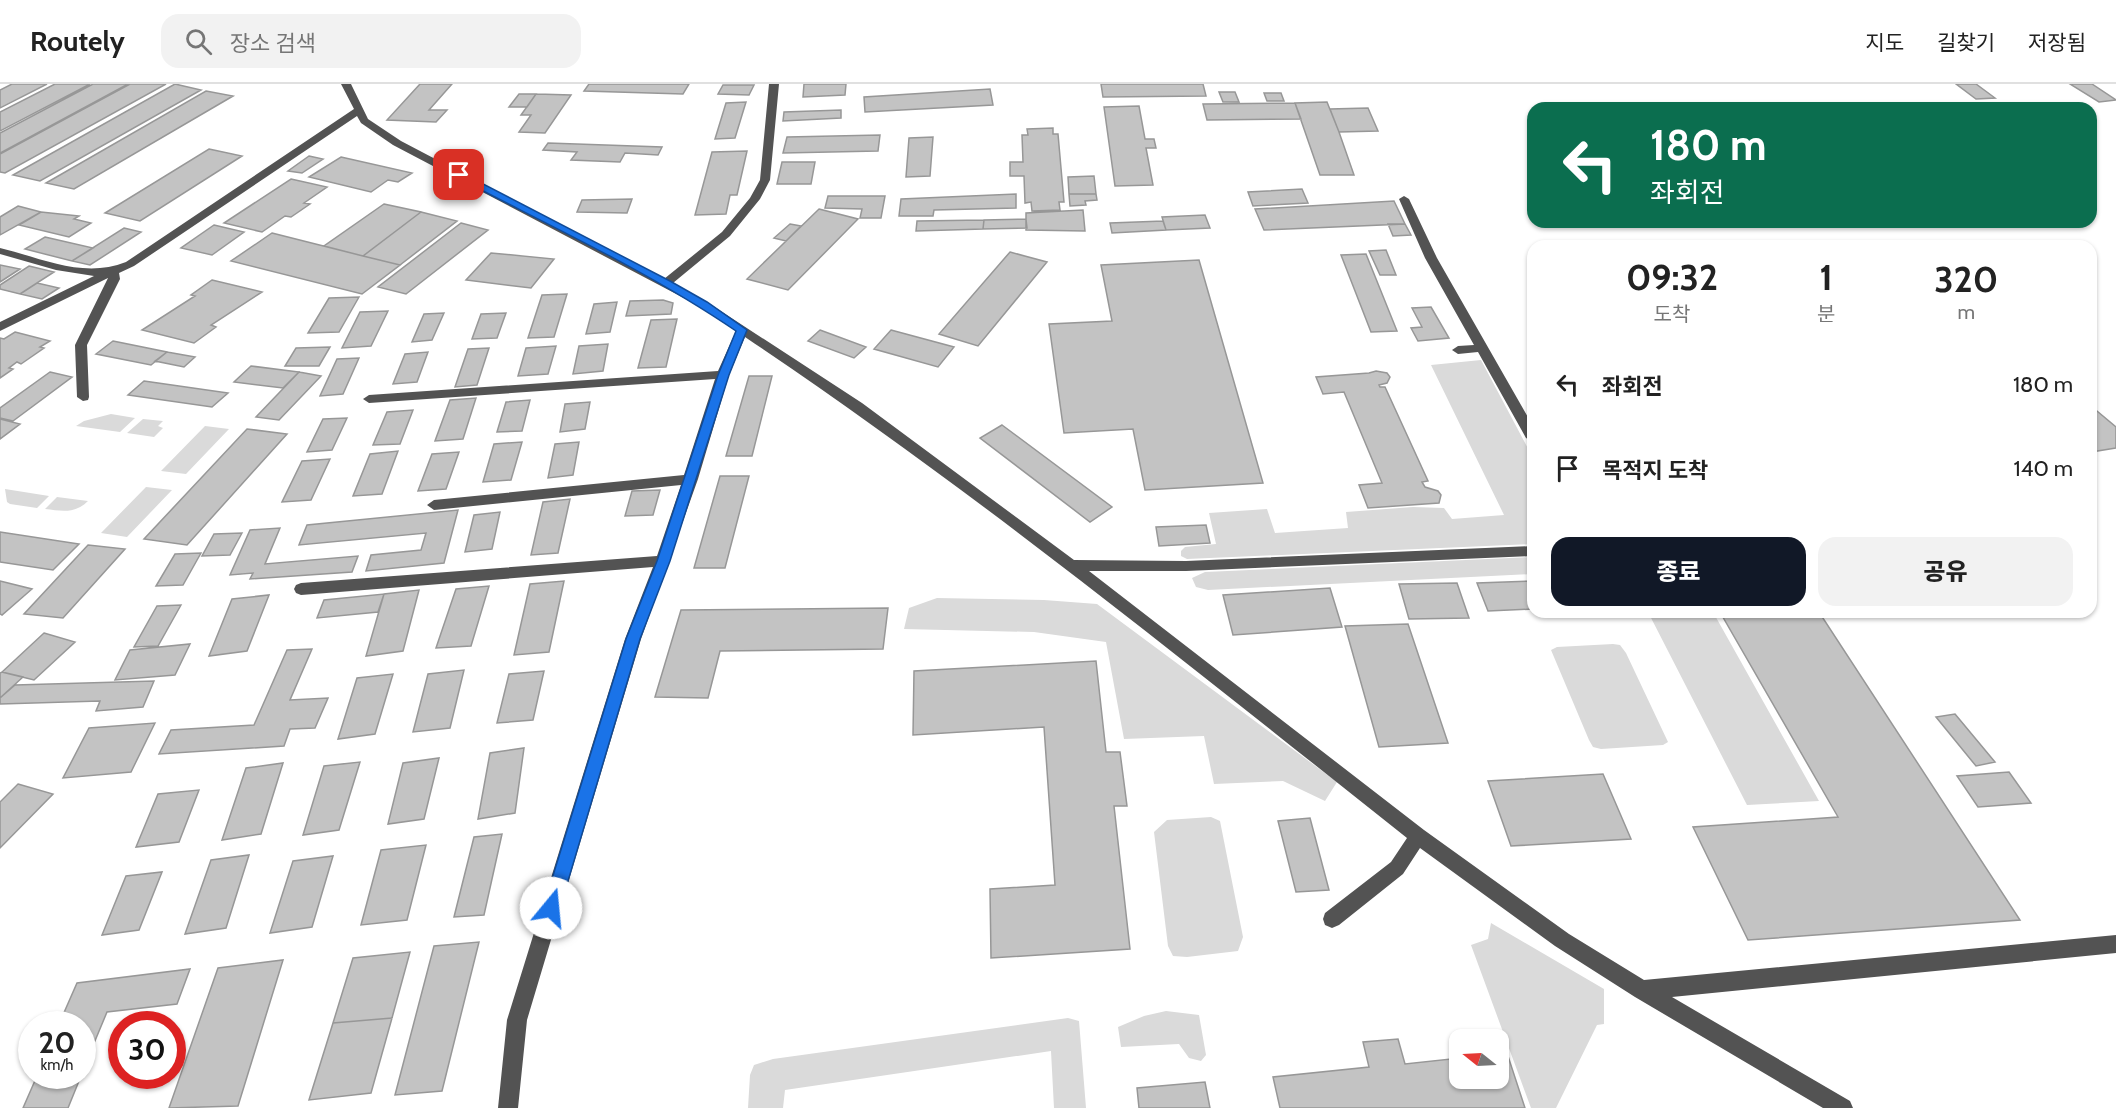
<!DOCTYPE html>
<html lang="ko">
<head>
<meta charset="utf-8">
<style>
  :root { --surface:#fff; --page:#f2f2f2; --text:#222; --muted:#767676; --line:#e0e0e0; --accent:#111827 }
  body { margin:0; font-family:Cabin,"Noto Sans KR",sans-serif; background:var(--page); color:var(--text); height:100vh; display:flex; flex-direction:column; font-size:22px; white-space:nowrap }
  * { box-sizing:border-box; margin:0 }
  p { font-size:20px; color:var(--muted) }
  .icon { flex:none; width:33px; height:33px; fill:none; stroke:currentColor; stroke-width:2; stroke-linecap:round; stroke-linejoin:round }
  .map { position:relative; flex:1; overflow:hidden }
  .drawer { position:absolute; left:1527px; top:156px; width:570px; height:378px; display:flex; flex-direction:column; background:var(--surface); border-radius:18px; box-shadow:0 2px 4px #0004 }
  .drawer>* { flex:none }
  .top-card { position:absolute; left:1527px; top:18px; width:570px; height:126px; border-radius:18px; box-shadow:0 2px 4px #0004; background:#0b6e4f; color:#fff; overflow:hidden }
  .needle { width:39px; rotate:288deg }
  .buttons { position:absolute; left:1449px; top:945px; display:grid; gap:12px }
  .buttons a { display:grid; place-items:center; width:60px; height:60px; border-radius:12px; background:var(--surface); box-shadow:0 2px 4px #0004; font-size:30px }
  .speed { position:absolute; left:18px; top:927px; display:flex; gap:12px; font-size:30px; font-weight:700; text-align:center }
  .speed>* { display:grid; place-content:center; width:78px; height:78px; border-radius:50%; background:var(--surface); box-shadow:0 2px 4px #0004; line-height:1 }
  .speed small { font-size:15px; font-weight:400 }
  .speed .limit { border:9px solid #d22; background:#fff; color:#111 }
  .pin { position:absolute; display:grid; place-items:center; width:51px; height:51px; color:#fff; margin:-26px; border-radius:12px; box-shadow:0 3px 9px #0006 }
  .me { position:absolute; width:66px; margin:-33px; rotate:17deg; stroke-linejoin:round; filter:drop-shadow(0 0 4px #0008) }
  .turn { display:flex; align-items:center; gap:21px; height:126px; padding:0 24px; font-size:27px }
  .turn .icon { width:78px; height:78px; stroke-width:2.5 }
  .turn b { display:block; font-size:42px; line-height:51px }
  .eta { display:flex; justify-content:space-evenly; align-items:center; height:102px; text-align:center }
  .eta b { font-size:36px; font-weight:800; line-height:42px }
  .button { display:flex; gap:12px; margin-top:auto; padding:12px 24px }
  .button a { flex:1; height:69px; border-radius:18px; background:var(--accent); color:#fff; font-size:24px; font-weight:800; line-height:69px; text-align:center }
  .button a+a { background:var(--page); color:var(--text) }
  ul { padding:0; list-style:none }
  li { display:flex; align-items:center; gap:18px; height:84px; padding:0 24px }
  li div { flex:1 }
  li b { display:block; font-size:22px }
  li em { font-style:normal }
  header { display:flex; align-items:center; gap:36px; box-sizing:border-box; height:84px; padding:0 30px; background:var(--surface); border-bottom:2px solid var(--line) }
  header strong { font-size:28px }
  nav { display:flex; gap:33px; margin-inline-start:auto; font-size:21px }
  .search { width:420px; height:54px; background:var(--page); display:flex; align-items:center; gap:15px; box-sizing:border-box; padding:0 21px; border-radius:18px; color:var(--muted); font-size:22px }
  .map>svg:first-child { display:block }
</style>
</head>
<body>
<header>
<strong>Routely</strong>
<div class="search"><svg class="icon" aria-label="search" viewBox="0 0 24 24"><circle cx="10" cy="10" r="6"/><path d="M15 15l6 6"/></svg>장소 검색</div>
<nav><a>지도</a><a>길찾기</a><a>저장됨</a></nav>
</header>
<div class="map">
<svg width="2116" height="1024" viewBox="0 0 2116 1024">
  <rect width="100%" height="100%" fill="#fff"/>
  <path fill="#dadada" d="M1481,276L1533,374V460L1187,475L1181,472V467L1185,463L1216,460L1209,429L1267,425L1275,449L1348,444L1346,428L1413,423L1444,424L1452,435L1504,431L1431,281Z
    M111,330L135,334L120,348L76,342L84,337Z
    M143,335L163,337L158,342L163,344L154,353L127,349Z
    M205,342L229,345L186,390L161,387Z
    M146,403L172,406L127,453L101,449Z
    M5,405L49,412L37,424L10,420L7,418Z
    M57,413L88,417C75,430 62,427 45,425Z
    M1533,473V490L1208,506L1196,503L1192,494L1205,488Z
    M937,514L1044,516L1097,520L1337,698L1325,717L1283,697L1214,700L1204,652L1124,655L1106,558L1034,548L904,545L909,524Z
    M1648,528H1713L1819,717L1747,721Z
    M1613,560L1620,561L1626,569L1668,658L1663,661L1601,665L1593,663L1589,656L1551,566L1557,563Z
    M1211,733L1220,737L1243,853L1238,867L1187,873L1173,872L1168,862L1154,748L1167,736Z
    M1491,839L1604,905V940L1597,941L1556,1024H1531L1471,861L1488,855Z
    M1166,927L1199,931L1206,971L1201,977L1189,974L1179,960L1121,963L1118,943L1144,932Z
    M1068,934L1079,937L1086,1024H1054L1051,967L785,1006L783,1024H748L750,991L754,981L773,975Z"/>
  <path fill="#c3c3c3" stroke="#979797" stroke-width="1.5" d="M12,0H47L0,24V6Z
    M55,0H90L0,47V28Z
    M93,0H128L0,69V49Z
    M130,0H166L5,89L0,88V70Z
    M175,0L201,6L40,97L13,91Z
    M420,0H452L429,26H447L436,38L387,36Z
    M589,0H689L683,10L584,7Z
    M804,0H846L845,11L803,13Z
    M1101,0H1203L1206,12L1103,13Z
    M1956,0H1976L1995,14L1976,15Z
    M2070,0H2092L2116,16L2099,18Z
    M723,1H754L749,11L718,10Z
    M990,5L993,21L865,28L864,13Z
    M206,7L233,12L74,105L46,99Z
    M1219,8H1235L1239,18H1223Z
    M1264,9H1281L1284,17H1267Z
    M519,10H536L527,23H509Z
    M536,10L571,11L545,49L519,48L531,31H521Z
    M746,18L735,54L715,55L726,19Z
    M1327,18L1339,48L1354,91H1320L1295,19Z
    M1295,19L1301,35L1207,36L1203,20Z
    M1139,22L1145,55H1154L1156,64H1146L1153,101L1115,102L1104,23Z
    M1368,24L1378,47L1339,48L1330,25Z
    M841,26V34L783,37L784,28Z
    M1053,44V50H1058L1064,118H1059L1060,126L1032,127L1031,118L1025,119L1024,92H1010V78H1023L1022,51H1028L1027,45Z
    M880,51L878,67L783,69L787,53Z
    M933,53L930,92L906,93L909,54Z
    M548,59L662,63L658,71L625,69L620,78L571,76L577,68L543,66Z
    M209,65L242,72L140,137L105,129Z
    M747,67L737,111H730L726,130L695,131L712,68Z
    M309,72L323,75L302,89L288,87Z
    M341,73L412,89L398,98L388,96L371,108L309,93Z
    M782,78H815L811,100H777Z
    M1094,92L1096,110H1069L1068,93Z
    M291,95L327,103L304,119L310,120L291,133L285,132L262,148L224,139Z
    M1302,105L1308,119L1253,122L1248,108Z
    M1016,110V124L934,126L933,132H899L901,115Z
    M1069,110H1096L1097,116L1085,117L1086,121L1070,122Z
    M828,112H885L881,134H860L862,125L825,124Z
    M632,115L627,129L577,128L582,116Z
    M1394,117L1405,140L1264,146L1255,125Z
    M384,120L421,128L363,172L324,162Z
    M18,122L41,128L0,151V133Z
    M819,125L858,135L788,206L747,195Z
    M1083,126L1085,147L1026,146V129Z
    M41,128L79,132L74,135L91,139L69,153L19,141Z
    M421,128L457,137L400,181L363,172Z
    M1205,131L1210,144L1166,146L1162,133Z
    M1026,135L1027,144L983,145L984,136Z
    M984,136L983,145L916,147L917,137Z
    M1163,137L1166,146L1112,149L1110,139Z
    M461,139L488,146L406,210L378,203Z
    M790,140L801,142L786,157L774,154Z
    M1388,140H1405L1411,151L1393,152Z
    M214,141L244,148L212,171L181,164Z
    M124,144L141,148L90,181L72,177Z
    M272,149L363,172L400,181L362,210L231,177Z
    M45,153L93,164L72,177L25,165Z
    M1386,166L1396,191H1380L1369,167Z
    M1010,168L1047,178L978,262L939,250Z
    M491,169L554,175L531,204L466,196Z
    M1366,170L1397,247L1371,248L1341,171Z
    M1199,176L1263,399L1145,406L1133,345L1064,349L1049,240L1112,237L1101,181Z
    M0,181L20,185L0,198Z
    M29,182L54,188L20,210L0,205V201Z
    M212,196L262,208L211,241L216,243L194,259L142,246L195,212L191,211Z
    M37,199L59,204L42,215L20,210Z
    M567,210L554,253L528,254L542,211Z
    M359,213L339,248L308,249L329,214Z
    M663,216L673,219L671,230L626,232L630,217Z
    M617,218L610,248L586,250L594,220Z
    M1431,223L1449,254L1418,257L1411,244L1422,243L1412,224Z
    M388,227L371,262L342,264L360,228Z
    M444,229L432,256L412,258L424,230Z
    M506,229L497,254L472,255L481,230Z
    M677,235L666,283L638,284L651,236Z
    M820,246L866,263L854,274L808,257Z
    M891,246L954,263L938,283L874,265Z
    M15,248L50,257L40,263L44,264L21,280L17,278L9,284L13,285L0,294V254L4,255Z
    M113,257L167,268L151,281L96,270Z
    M608,260L603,287L573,290L579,262Z
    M556,262L548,290L518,292L526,264Z
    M330,263L319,282H285L296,264Z
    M489,264L477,301L455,303L468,265Z
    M167,268L195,273L184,283L155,277Z
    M428,268L417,298L393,300L405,270Z
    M359,274L343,310L320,312L337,275Z
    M251,282L299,288L283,304L234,298Z
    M1376,287L1387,289L1390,293L1387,299L1379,301L1380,303H1385L1428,397L1422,398L1425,403L1438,407L1441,411L1439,419L1368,424L1359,401L1382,399L1344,308L1323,310L1316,293L1369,289Z
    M50,288L72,293L13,337L0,334V324Z
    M299,288L321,292L279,336L256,333Z
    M749,292H772L752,372H726Z
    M144,297L228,309L212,323L128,311Z
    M476,314L463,355L435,357L450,316Z
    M530,316L522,347L497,348L506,318Z
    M590,318L585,345L560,348L565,320Z
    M2091,322L2116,343V364L2091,368Z
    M413,326L400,360L373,361L387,328Z
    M347,334L332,366L307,368L323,335Z
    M0,335L20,340L0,355Z
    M1002,341L1112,423L1090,438L980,354Z
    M247,345L287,350L187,461L144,455Z
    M522,358L511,396L483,398L494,360Z
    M579,358L573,391L548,394L555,360Z
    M398,367L382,410L353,412L370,370Z
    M459,368L446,405L418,407L432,370Z
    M330,375L311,416L282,418L302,377Z
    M720,392H749L725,484H694Z
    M660,406L653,431L625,432L632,407Z
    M570,415L558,469L531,471L543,418Z
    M458,426L444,479L366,487L371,471L421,466L426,449L299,461L307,441Z
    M500,428L492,465L465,468L474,431Z
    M1206,441L1210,459L1159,462L1156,443Z
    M280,444L265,480L358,472L352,488L250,495L253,489L230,491L250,446Z
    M0,448L79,460L53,486L0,478Z
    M242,449L230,471L202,472L214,450Z
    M88,461L125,465L63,534L24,530Z
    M201,469L183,501L156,502L175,470Z
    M0,497L32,505L2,531L0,530Z
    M564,497L549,568L514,571L530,500Z
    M1533,497V525L1488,527L1477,499Z
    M1457,499L1469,534L1409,535L1399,500Z
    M489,502L471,562L436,564L456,505Z
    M1330,504L1342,543L1233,551L1223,511Z
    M419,506L403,567L366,572L384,510Z
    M384,510L378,528L317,534L324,516Z
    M269,511L247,567L209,572L232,515Z
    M181,521L158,562L134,563L157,522Z
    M888,524L883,565L720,567L708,614L655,613L681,526Z
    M1720,528H1819L2020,836L1748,856L1693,743L1838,733Z
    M1408,540L1448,659L1379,663L1345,542Z
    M44,549L75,558L34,596L2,588Z
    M190,560L175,591L115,596L130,566Z
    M312,565L290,616L328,614L315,644L290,645L284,662L159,670L171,646L254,641L287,566Z
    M1096,577L1106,668H1120L1127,722H1114L1130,865L991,874L990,805L1055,801L1044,643L913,651L914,587Z
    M464,586L450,644L413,648L428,590Z
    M544,587L533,636L497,639L509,590Z
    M2,588L23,593L0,614V589Z
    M393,590L375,650L338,655L357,594Z
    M154,597L143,623L96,627L100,617L0,620V614L15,601Z
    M1955,630L1995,678L1976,682L1936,633Z
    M155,639L131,688L63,694L89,644Z
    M524,664L515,729L478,735L490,669Z
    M439,674L424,735L388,740L403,679Z
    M360,678L339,746L303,751L324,682Z
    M283,679L261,750L222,756L246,684Z
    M2009,688L2031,719L1978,723L1957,692Z
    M1603,690L1631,755L1511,762L1488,697Z
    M18,700L53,710L0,764V718Z
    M199,706L179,758L136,763L158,710Z
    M1310,734L1329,806L1296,808L1278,737Z
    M502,750L484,831L454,833L474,753Z
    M426,761L407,836L361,841L381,766Z
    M249,771L226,844L185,850L211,776Z
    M333,772L312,843L270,849L293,777Z
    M162,788L139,846L102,851L126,792Z
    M479,858L442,1007L395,1011L434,862Z
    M410,868L392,934L333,939L353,874Z
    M283,876L238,1022L169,1024L218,884Z
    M190,885L177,920L107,928L82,988V940H59L77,899Z
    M392,934L371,1009L309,1016L333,939Z
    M1398,955L1405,980L1460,974V994H1498V970L1507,969L1525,1024H1280L1273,993L1369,983L1363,958Z
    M37,992H81L68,1024H23Z
    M1205,998L1210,1024H1139L1137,1004Z"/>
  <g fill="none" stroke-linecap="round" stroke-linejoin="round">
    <path fill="#535353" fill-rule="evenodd" d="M341,0H351L368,35L401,57L664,195L722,148L750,114L760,96L769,0H779L770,96L760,115L730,152L673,199L707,218L862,319L1074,476L1186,477L1533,462V472L1186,487H1089L1424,746L1569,850L1644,896L2116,851V869L1672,913L1850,1017L1853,1024H1823L1635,913L1555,862L1420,764L1403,790L1339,841L1332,844L1325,841L1323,835L1325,829L1391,778L1407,754C1190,582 975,407 745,253L729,291L698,395L641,555L527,936L518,1024H498L507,936L625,555L653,483L301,511L296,509L294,505L296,501L301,499L657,472L681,401L434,426L427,421L434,416L684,391L715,295L369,319L363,315L369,311L718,287L736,247L699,222L393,61L361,39L357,32L134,182L119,189L120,195L87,261L89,313L88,316L83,317L77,313L75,261L108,194L0,247V238L94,192L56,186L0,170V164C42,174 83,195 126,178L354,25Z
      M1404,112L1409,115L1437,174L1533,342V358L1526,354L1478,268L1458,270L1452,266L1458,262L1474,261L1425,174L1399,115Z"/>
  </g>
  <path fill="#1a73e8" stroke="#114b97" stroke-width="1.5" d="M456,89H462L670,197L707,218L747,246L729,291L670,477L640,555L560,824L557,829L551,832L545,829L543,824L626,555L657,477L718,291L736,247C648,187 550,142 456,93Z"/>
</svg>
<div class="buttons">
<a><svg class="needle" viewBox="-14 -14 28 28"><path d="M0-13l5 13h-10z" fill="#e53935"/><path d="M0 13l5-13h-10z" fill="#767676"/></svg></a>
</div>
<div class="speed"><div>20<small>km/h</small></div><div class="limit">30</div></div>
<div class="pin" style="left:459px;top:91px;background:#d93025"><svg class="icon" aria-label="arrive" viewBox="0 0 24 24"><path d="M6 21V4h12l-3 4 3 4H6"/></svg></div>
<svg class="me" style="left:551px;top:824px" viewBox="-20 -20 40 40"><circle r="19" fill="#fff"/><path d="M0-13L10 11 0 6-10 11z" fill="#1a73e8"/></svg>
<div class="top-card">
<div class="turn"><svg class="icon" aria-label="left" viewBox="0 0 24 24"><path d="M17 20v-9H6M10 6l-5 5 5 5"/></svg><div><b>180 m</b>좌회전</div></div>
</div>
<section class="drawer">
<div class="eta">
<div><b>09:32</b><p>도착</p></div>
<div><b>1</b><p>분</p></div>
<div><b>320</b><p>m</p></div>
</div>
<ul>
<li><svg class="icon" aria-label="left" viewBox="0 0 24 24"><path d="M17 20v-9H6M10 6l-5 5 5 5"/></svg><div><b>좌회전</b></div><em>180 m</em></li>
<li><svg class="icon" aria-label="arrive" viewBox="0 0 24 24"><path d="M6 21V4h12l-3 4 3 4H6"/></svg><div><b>목적지 도착</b></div><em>140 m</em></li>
</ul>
<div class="button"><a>종료</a><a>공유</a></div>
</section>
</div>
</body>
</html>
